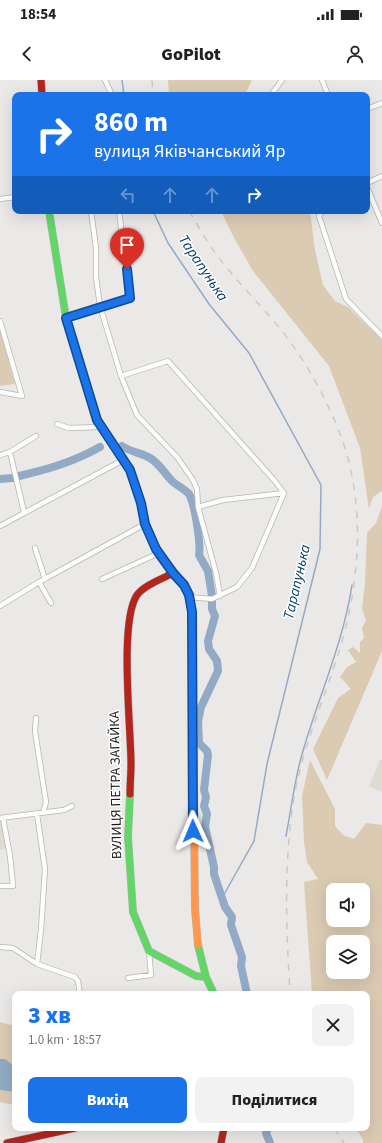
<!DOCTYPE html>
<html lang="uk">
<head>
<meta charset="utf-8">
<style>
  :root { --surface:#fff; --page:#f2f2f2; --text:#202124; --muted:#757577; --accent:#1a73e8 }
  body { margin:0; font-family:"Source Sans 3",sans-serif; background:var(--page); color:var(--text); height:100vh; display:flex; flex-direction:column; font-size:15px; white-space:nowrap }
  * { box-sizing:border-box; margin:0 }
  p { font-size:13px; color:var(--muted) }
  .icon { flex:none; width:22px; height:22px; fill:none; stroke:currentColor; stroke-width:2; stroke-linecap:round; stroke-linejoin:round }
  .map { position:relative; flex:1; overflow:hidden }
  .side { position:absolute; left:12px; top:911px; width:358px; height:140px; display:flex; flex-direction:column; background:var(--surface); border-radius:8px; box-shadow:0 4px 16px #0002 }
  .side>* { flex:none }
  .guide { position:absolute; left:12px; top:12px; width:358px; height:122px; border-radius:8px; box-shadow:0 4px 16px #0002; background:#1a73e8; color:#fff; overflow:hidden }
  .fabs { position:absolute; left:326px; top:803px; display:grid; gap:8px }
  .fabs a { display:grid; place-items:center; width:44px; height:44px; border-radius:8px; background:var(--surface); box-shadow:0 4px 16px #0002; font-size:20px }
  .pin { position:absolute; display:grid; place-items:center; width:34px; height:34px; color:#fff; margin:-41px -17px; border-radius:50% 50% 50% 0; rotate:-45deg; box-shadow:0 0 4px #0007 }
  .pin .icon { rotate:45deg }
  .me { position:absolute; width:44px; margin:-22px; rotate:359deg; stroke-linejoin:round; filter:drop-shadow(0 0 3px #0008) }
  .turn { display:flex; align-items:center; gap:14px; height:84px; padding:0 16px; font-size:18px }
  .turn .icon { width:52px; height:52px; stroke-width:2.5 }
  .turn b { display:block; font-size:28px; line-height:34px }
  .lanes { display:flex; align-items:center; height:38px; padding:0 16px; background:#0003; justify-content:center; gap:20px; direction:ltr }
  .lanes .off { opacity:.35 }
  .round { display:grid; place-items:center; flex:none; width:42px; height:42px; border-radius:8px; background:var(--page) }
  .headline { display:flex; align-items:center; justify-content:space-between; height:68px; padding:0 16px }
  h1 { font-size:24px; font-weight:800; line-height:30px; color:var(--accent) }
  .primary-button { display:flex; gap:8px; margin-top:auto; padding:8px 16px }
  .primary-button a { flex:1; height:46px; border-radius:8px; background:var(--accent); color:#fff; font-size:16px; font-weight:800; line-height:46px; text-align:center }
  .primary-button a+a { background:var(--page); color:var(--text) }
  .status { display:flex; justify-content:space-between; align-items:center; height:28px; padding:0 20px; background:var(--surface); direction:ltr }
  .status svg { height:11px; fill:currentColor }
  header { display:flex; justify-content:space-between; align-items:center; height:52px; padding:0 16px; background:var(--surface); font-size:18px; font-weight:800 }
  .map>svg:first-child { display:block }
</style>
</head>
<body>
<div class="status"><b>18:54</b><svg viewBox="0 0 49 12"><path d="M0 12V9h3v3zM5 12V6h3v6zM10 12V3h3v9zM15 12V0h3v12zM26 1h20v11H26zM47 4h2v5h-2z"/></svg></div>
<header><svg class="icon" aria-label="back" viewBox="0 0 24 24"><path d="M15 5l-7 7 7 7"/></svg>GoPilot<svg class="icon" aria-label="person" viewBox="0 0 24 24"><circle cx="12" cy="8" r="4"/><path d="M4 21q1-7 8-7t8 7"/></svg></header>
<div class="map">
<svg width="382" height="1063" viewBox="0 0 382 1063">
  <rect width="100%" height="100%" fill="#ebe9e7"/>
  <path fill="#dfdad4" d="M380,680H382V712L369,706Z
    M2,740L6,768L0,770V741Z"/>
  <path fill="#dccbb3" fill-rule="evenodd" d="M168,0H252L245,15H169Z
    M221,131H310L315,170L323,205L335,221L348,227L382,260V411L373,417L369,429L360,368L329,286L253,191L233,156Z
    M0,250L15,304L0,306Z
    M382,426V571L327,700L313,669L338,618L351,609L340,597L347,587L356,582L348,570L353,567L360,573V562L364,558L362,548L366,540L362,529L365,502L367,453L376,443Z
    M310,680L335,729V746L343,755L354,759L366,743L382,745V1063H363V1059L355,1048H367V914H312L304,802L318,799L307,782L304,762L302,716ZM333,810H363V840H333ZM333,862H363V892H333Z
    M0,942L15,946V1025L0,1022Z"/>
  <path fill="#92aac5" d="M0,979H5L15,987V1012L0,1010Z"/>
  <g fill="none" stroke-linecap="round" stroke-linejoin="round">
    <path stroke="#92aac5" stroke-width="1.5" d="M122,0L124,15
      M153,131L168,163L209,224L249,273L321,405L320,469L267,684L254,761L222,818
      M286,756C291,730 294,704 301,678C317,620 343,565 352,505"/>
    <path stroke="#92aac5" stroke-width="8" d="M122,366C133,373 142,373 150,378C160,384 164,393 172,401C176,405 185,409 189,414C195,424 201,464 199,475L208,491L212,516V529L215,536L208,561L209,569L217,581L218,591L201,627L198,641L199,663L207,671L208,675L204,710L206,717L204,726L207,734L205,747L214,787V794L225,827L232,837L231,845L242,877L241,886L247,914
      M19,396C49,389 73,382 100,367
      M0,399L13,398
      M268,1048L266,1053L270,1063"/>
    <defs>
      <path id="street" d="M105,0L112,15
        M322,0L328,15
        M271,15L282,0
        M367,29L382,23
        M367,103L382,96
        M367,107L382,143
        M0,119L15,117
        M91,131L96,168V197L100,226L121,296L137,335L177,377L193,400L197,409L198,427L216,493L220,516
        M322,131L319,136L346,219L382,256
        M66,238L130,217L119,131
        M0,241L22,316L0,312
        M121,296L168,281L274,400L284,413L252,488L237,507L212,519L189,517
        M57,344L69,348L100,347
        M10,372L24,432
        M0,375L10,372L36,356
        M198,427L223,420L284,413
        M0,446L125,379
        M35,468L45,499
        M102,499L159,473
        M39,502L51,523
        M0,526L39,502L145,444
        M36,638L35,651L46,722L43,733
        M37,734L45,789L41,850L37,884L75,897L78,901L80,914
        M0,738L64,730L72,726
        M0,806H13L10,776L3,738
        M0,867L13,868L37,884
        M128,898L151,895L149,871"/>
      <path id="fast" d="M49,131L66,238L95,335
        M130,714L128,757L133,832L149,871L196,896L206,897
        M198,865L206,897L214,914"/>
      <path id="slow" d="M193,641L195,829L198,865"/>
      <path id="jam" d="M41,0L42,15
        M95,335L97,340L130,389L141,423L145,444L156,469L184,505L189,515L192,532L193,641
        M130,714C130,704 131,694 131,684C131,648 119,542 137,515C144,505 162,499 173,493
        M7,1063L75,1048
        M221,1063L224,1048"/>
    </defs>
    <use href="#street" stroke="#b7b6b5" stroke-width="6"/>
    <use href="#fast" stroke="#b7b6b5" stroke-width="8"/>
    <use href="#slow" stroke="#b7b6b5" stroke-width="8"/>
    <use href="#jam" stroke="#b7b6b5" stroke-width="8"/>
    <use href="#street" stroke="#fcfcfb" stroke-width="4.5"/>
    <use href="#fast" stroke="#63d668" stroke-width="7"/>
    <use href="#slow" stroke="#ff974d" stroke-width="7"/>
    <use href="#jam" stroke="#b3261e" stroke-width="7"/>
    <path stroke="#cacac8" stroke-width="1.5" stroke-dasharray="7 7" stroke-linecap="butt" d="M152,0L153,15
      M189,131C198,145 206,161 216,174C236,201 261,225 282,251C306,282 326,317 340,354C367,424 360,508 337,578C323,621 305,663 296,707C283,775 286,845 290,914
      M334,1048L344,1063"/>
  </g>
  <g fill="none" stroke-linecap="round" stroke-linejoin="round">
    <defs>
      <path id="route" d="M127,189L130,218L66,238L97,340L130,390L141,423L145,444L156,469L173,493L184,505L189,515L192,532L193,751"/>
    </defs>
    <use href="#route" stroke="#114b97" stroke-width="10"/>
    <use href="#route" stroke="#1a73e8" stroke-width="7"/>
  </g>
  <g text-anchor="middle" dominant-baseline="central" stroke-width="3" stroke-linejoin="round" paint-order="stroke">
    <g font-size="14" fill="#1a1918" stroke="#fff">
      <text transform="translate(116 705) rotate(-91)">ВУЛИЦЯ ПЕТРА ЗАГАЙКА</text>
    </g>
    <g font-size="15" font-style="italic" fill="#043b6d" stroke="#fff">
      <text transform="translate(203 188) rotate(56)">Тарапунька</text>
      <text transform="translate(297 502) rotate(-77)">Тарапунька</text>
    </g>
  </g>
</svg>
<div class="fabs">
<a><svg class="icon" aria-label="sound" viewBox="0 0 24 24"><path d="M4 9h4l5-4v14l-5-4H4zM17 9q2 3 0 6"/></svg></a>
<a><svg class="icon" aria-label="layers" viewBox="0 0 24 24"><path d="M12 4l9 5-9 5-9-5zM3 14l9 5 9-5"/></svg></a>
</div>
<div class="pin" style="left:127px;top:189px;background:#d93025"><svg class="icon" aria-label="arrive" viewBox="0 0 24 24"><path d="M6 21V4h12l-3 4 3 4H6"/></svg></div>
<svg class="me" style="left:193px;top:751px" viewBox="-20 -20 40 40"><path d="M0-17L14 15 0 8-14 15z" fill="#1a73e8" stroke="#fff" stroke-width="4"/></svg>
<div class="guide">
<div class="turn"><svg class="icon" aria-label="right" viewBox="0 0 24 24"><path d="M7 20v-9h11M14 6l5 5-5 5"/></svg><div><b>860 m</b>вулиця Яківчанський Яр</div></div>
<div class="lanes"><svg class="icon off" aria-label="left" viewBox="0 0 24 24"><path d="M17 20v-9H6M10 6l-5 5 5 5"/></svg><svg class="icon off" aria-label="ahead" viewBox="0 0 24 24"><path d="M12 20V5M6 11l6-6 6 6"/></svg><svg class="icon off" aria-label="ahead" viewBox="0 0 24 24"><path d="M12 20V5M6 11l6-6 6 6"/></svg><svg class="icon" aria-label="right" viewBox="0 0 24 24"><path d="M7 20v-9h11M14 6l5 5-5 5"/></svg></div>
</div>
<section class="side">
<div class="headline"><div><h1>3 хв</h1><p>1.0 km · 18:57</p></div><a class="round"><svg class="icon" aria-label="close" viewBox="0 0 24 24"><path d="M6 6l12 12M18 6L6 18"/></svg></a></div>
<div class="primary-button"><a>Вихід</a><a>Поділитися</a></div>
</section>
</div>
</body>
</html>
